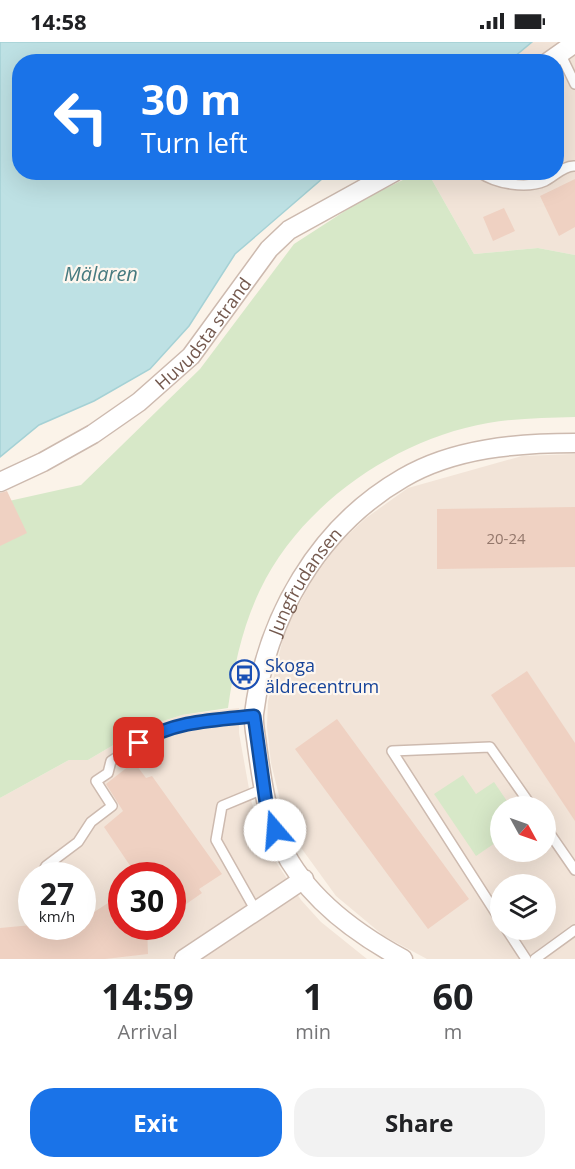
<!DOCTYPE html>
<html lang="en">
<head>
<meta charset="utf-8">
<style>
  :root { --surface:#fff; --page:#f2f2f2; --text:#202124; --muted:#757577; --accent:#1a73e8 }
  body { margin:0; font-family:"Open Sans",sans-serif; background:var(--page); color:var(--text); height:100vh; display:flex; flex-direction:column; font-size:22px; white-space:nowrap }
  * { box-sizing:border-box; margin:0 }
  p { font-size:20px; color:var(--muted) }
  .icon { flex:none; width:33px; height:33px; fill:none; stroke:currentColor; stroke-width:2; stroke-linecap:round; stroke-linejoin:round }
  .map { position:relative; height:917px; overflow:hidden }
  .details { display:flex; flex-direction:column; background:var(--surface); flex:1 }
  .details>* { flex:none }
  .hud { position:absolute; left:12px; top:12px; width:552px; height:126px; border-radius:24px; box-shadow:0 6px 24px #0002; background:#1a73e8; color:#fff; overflow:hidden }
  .needle { width:39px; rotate:130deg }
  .buttons { position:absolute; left:490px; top:754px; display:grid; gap:12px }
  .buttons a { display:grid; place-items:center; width:66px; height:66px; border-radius:50%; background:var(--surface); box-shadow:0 6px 24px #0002; font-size:30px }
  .speed { position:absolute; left:18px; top:820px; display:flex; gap:12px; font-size:30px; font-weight:700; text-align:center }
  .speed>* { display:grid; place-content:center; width:78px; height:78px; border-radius:50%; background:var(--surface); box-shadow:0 6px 24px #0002; line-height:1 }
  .speed small { font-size:15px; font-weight:400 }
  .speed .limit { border:9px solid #d22; background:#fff; color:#111 }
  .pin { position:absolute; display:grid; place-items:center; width:51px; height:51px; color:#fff; margin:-26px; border-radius:12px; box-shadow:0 3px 9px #0006 }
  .me { position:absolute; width:66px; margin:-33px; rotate:342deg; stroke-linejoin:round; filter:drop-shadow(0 0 4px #0008) }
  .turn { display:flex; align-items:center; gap:21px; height:126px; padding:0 30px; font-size:27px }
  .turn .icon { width:78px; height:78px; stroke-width:2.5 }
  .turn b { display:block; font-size:42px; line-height:51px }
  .eta { display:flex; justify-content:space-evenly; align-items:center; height:102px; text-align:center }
  .eta b { font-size:36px; font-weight:700; line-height:42px }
  .action { display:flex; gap:12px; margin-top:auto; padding:12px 30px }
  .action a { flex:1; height:69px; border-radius:24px; background:var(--accent); color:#fff; font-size:24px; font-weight:700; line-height:69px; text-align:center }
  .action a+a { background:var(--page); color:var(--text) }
  .status { display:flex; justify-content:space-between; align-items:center; height:42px; padding:0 30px; background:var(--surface); direction:ltr }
  .status svg { height:16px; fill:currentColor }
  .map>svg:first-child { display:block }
</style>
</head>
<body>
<div class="status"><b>14:58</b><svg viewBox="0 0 49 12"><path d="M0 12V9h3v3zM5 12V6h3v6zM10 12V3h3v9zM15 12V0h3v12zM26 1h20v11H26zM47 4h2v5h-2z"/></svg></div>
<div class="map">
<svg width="575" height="917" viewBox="0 0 575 917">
  <rect width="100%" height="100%" fill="#fbf3e9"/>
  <path fill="#f2e4d8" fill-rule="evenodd" d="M532,0H575V213L538,206L474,212L428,131L556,130V20L508,19Z
    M575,412V917H427L384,894L336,854L294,796L283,770L271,721L267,685L268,659L285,588L312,538L338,502L366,476L408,446L522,414ZM501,765H546V810H501ZM501,843H546V888H501Z
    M239,666V691L251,758L260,788L276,820L301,858L321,880L367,917H0V756L69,718H88L144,685L182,673ZM32,834H82V885H32ZM122,834H172V885H122Z"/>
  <path fill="#d7e8c8" d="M417,131H428L474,212L538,206L575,213V375C546,376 517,376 488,381C396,397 301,462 260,548C242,586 234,625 228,666L182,673L144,685L88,718H69L0,756V461L81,443L200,327L294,202L362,158Z
    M463,733L476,752L494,740L511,765H501V797L476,814L434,752Z"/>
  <path fill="#bee1e4" stroke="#a5d1d5" stroke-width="1.5" d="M0,0H532L508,20H20V130L338,131L322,137L235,212L189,284L150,327L94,359L39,383L0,415Z"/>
  <path fill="#efd1c2" d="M575,137V185L559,194L540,154Z
    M504,166L515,189L493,199L483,175Z
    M7,449L27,491L0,504V451Z
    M575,465V525L437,527V467Z
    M527,629L575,701V779L491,653Z
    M337,677L469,857L428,887L295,707Z
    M134,720L146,736L152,734L222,832L199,847L202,851L172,872V834H137L104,785L123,769L106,742Z
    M122,852V885H147L148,912L105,917H0V886L32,883L82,885V872H91Z"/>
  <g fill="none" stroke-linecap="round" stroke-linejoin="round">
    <defs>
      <path id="service" d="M560,11L575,42
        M479,130C496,142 526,147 545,139C555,134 564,123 575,124
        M392,709L501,879
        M392,709L490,705L532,765
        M546,786L575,828
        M41,834L46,824L78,800L91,780L112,764L96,739L108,731L111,719L153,692L188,681L254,674
        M256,869L216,798L222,764L263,747
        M507,888L526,917
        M535,917L575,888"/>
      <g id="minor">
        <path d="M548,20L575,1"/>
        <path id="s1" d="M0,440L43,420L93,392L139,360L191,314L269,207L289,188L394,130"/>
        <path d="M184,917L304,837"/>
        <path id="s2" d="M403,917C355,891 306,855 282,805C266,772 262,739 257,704C256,694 253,682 254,672C266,576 318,485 403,436C454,406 518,401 575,401"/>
      </g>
    </defs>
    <use href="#service" stroke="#cdbaaf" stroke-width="12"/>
    <use href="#minor" stroke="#cdbaaf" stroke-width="21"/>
    <use href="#service" stroke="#fff" stroke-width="9"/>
    <use href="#minor" stroke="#fff" stroke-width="18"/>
  </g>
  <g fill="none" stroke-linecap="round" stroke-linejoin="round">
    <defs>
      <path id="route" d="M139,701C173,679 214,678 254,674L267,768L275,788"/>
    </defs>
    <use href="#route" stroke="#114b97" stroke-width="15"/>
    <use href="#route" stroke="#1a73e8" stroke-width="10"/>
  </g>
  <defs>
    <symbol id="bus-ring" viewBox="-11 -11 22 22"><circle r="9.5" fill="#fef7ef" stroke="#1a4fb4" stroke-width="1.5"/><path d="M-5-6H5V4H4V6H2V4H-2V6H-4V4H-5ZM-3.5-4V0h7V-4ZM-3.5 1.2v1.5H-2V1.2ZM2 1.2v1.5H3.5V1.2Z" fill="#1a4fb4"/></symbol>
  </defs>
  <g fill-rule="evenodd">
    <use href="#bus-ring" x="228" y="616" width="33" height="33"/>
  </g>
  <g text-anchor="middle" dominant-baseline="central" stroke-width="4.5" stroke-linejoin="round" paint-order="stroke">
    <g font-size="15" fill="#93776b">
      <text x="506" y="496">20-24</text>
    </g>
    <g font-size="18" fill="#74594e" stroke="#fef7ef">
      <text stroke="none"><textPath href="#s1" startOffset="255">Huvudsta strand</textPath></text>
      <text stroke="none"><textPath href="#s2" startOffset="448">Jungfrudansen</textPath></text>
    </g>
    <g font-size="18" fill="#164399" stroke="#fef7ef" text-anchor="start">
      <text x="265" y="623">Skoga<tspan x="265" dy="21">äldrecentrum</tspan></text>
    </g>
    <g font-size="20" font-style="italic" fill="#467a7f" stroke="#fef7ef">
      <text x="101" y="231">Mälaren</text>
    </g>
  </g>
</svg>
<div class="buttons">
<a><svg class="needle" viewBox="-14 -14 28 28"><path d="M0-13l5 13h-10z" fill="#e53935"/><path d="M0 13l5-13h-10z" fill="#757577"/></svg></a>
<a><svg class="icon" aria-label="layers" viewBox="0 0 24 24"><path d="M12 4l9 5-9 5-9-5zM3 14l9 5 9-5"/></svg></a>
</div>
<div class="speed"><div>27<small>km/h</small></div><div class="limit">30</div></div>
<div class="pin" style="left:139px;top:701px;background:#d93025"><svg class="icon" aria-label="arrive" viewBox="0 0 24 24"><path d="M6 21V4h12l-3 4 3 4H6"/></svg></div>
<svg class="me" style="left:275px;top:788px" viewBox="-20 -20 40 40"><circle r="19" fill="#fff"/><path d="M0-13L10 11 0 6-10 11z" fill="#1a73e8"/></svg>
<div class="hud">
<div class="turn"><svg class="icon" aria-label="left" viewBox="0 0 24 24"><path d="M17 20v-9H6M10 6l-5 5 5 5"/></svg><div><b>30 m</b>Turn left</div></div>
</div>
</div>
<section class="details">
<div class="eta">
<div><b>14:59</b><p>Arrival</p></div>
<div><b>1</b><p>min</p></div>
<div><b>60</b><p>m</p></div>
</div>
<div class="action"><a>Exit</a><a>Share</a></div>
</section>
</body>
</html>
